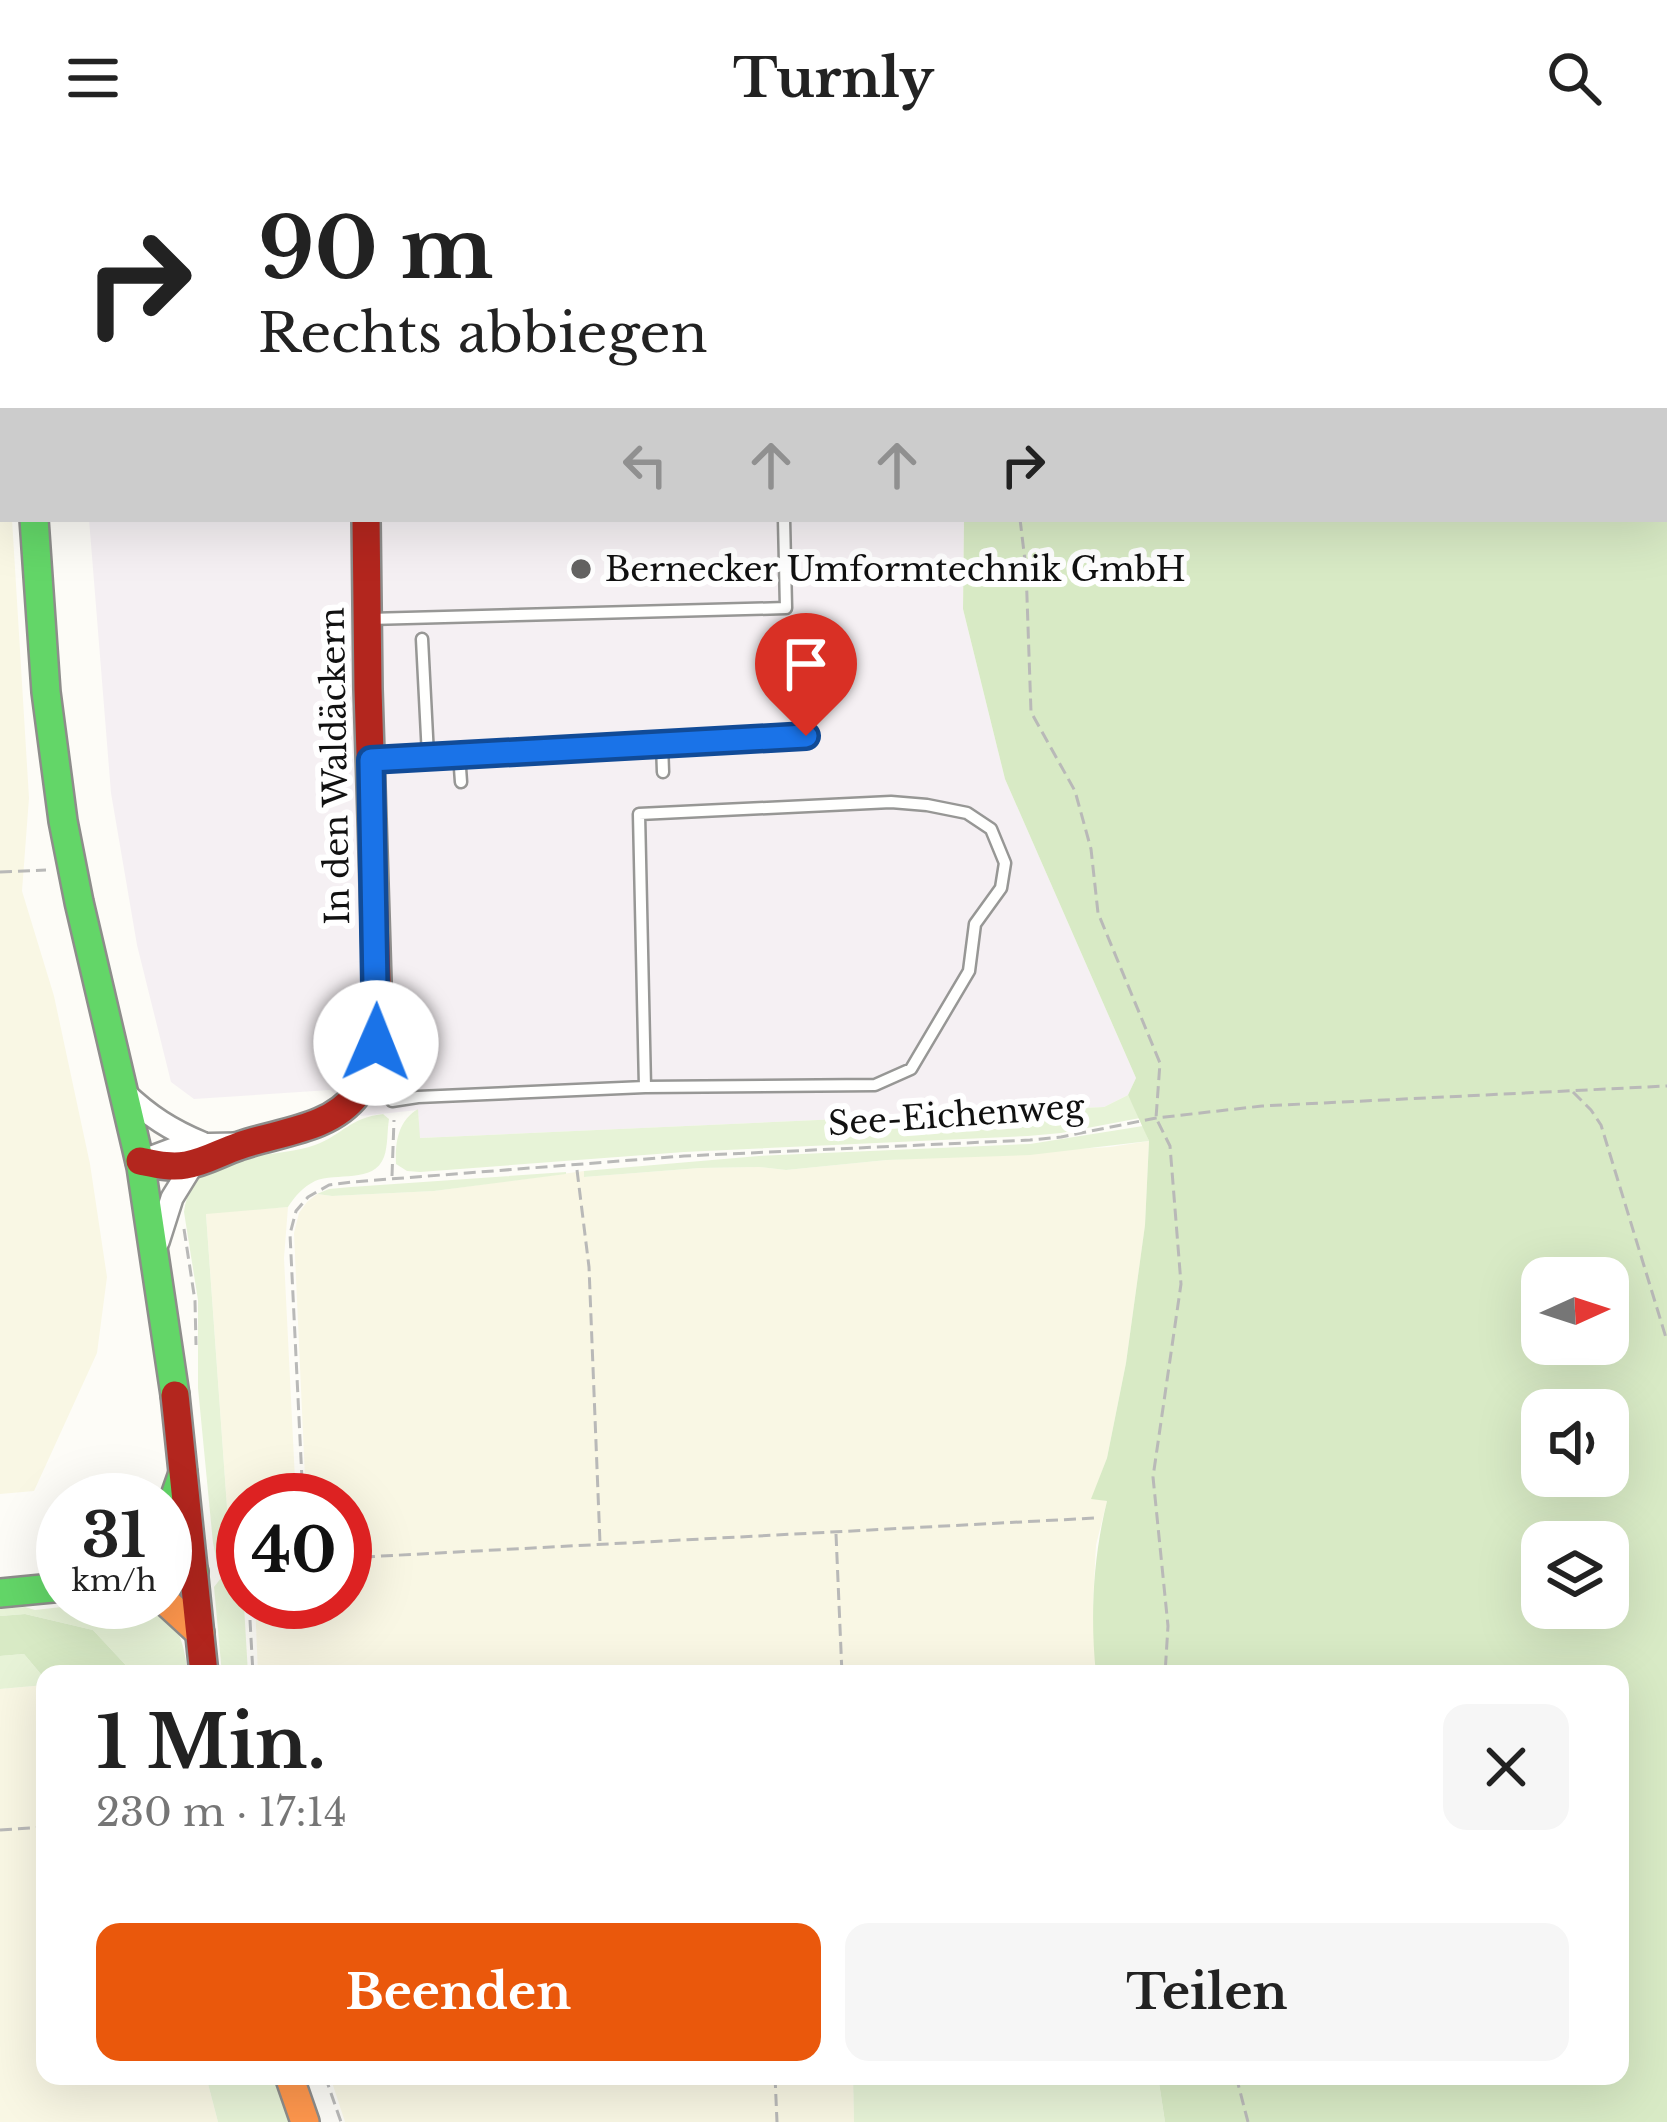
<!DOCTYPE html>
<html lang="de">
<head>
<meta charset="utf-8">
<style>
  :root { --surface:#fff; --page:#f6f6f6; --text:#222; --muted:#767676; --accent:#ea580c }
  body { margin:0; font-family:"Libre Baskerville",serif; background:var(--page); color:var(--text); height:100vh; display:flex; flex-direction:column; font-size:45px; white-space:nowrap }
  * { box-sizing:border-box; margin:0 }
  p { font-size:39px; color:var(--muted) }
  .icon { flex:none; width:66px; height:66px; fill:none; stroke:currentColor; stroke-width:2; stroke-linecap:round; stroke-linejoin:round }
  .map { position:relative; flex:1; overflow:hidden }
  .sheet { position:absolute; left:36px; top:1509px; width:1593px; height:420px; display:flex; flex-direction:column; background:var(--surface); border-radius:24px; box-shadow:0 12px 48px #0002 }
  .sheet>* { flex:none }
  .top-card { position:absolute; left:0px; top:0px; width:1668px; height:366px; box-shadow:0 12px 48px #0002; background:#fff; color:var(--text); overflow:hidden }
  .needle { width:78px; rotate:87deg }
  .tools { position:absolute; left:1521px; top:1101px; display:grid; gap:24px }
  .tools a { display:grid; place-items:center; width:108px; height:108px; border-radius:24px; background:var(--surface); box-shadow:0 12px 48px #0002; font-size:60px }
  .speed { position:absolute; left:36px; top:1317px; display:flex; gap:24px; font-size:60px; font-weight:700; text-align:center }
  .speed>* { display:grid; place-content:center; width:156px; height:156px; border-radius:50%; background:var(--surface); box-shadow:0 12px 48px #0002; line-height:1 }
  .speed small { font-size:30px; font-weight:400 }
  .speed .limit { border:18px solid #d22; background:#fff; color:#111 }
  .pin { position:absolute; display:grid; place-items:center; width:102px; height:102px; color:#fff; margin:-123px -51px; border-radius:50% 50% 50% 0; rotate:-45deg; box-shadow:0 0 12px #0007 }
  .pin .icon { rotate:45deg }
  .me { position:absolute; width:132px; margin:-66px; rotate:1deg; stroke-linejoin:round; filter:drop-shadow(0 0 9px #0008) }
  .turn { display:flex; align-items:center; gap:42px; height:252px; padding:0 60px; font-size:54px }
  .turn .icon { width:156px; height:156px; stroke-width:2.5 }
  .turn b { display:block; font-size:84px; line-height:102px }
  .lanes { display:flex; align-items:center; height:114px; padding:0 60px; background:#0003; justify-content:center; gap:60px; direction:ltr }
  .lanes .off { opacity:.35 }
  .round { display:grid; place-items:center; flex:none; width:126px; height:126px; border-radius:24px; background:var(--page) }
  .summary { display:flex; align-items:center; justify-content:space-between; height:204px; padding:0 60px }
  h1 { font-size:72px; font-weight:800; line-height:90px }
  .button { display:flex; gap:24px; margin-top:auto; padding:24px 60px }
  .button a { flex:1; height:138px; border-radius:24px; background:var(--accent); color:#fff; font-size:48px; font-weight:800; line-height:138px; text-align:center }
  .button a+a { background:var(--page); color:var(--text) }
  header { display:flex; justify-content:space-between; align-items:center; height:156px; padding:0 60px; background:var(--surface); font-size:54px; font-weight:800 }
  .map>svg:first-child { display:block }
</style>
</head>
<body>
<header><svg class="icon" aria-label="menu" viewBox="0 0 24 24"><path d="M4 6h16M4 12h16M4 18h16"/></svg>Turnly<svg class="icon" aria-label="search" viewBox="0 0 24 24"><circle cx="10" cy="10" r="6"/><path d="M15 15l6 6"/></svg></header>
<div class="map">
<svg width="1667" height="1966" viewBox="0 0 1667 1966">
  <rect width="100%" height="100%" fill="#fdfcf7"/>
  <path fill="#f5f0f3" d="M88,0H953L954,3H88Z
    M89,363H964L963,453L1005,623L1136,922L1128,939L1104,951L419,982L418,954L361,960L330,934L194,943L171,926L137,789L111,637Z"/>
  <path fill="#f9f7e4" d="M0,0H13V3H3V363H12L29,642L22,735L54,840L90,1008L107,1121L97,1197L34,1335L0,1338Z
    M1149,985L1145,1069L1126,1207L1107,1302L1092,1342L1107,1345L1096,1389L1093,1447L1096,1518H258L255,1446H345V1344H306L294,1077L299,1057L307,1046L317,1038L332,1040L434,1035L584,1015V1021L700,1012L759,1011L786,1014L887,1004L1110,991Z
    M288,1051L284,1102L296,1344H243V1407H231L206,1057Z
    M45,1529V1920H206L218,1966H0V1533Z
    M330,1920H853L854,1966H345Z"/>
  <path fill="#e7f3d7" d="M1128,939L1140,962L1061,977L1028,980L684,996L420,1016L407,1015L396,1008C395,986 398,965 418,953L420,982L1104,951Z
    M383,958L389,963C387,975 388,990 384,1001C374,1028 336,1016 315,1025C303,1031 295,1040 288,1051L206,1058L231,1407L223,1408L216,1401L213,1387L198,1232V1144L184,1056C193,989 268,1006 315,989C344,978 349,962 383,958Z
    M1143,970L1149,985L1030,999L887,1004L786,1014L759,1011L700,1012L584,1021V1015L759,1000L1030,988Z
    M566,1016V1018L434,1035L332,1040L317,1038L329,1033L351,1031Z
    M221,1422C231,1422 239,1423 243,1432L248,1518H222L214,1431Z
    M106,1446C163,1446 181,1458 188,1518H134L93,1474L25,1458L0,1460V1453L25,1451L35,1454Z
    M24,1498L45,1523V1529L0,1533V1500Z
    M206,1920H275L292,1966H218Z
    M853,1920H1158L1165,1966H854Z"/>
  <path fill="#d8eac5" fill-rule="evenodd" d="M953,0H1667V1966H1165L1158,1920H1620V1518H1096C1090,1460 1093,1402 1107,1345L1091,1343L1107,1302L1126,1207L1145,1069L1149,985L1128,939L1136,922L1005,623L963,453L964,363H1665V3H954ZM1542,1122H1608V1188H1542ZM1542,1254H1608V1320H1542ZM1542,1386H1608V1452H1542Z
    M25,1458L93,1474L134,1518H45V1523L24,1498L0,1500V1460Z"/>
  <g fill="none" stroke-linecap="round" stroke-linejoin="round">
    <defs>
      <path id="lane" d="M307,0V3
        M816,0L817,3
        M253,1V3
        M198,2V3
        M369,463L786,452L784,363
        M422,483L428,600
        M662,588L663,616
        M459,598L461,626
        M374,604L806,580
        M392,945L418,941L645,931L639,658L891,646L927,649L967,657L991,673L1005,707L1001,732L975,768L969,815L911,913L875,929L645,931"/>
      <path id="street" d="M348,0V3
        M367,3V0
        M125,937C149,960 171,974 202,987
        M144,1004L184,989L236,988
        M158,1086L172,1042L193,1008"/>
      <path id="fast" d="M34,363L46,536L63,665L79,746L141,1011L175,1239
        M165,1368L183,1317
        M165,1419L194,1416
        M0,1437L63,1431"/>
      <path id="slow" d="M32,0V3
        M165,1445L200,1477
        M289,1920L305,1966"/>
      <path id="jam" d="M140,1005C155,1008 171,1012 186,1009C205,1006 221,996 239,990C278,976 330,974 357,938C374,916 376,885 378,858L368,533L366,363
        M175,1239L204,1518"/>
    </defs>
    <use href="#lane" stroke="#979795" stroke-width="15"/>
    <use href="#street" stroke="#979795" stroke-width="26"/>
    <use href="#fast" stroke="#8e8d8b" stroke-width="32"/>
    <use href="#slow" stroke="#8e8d8b" stroke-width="32"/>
    <use href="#jam" stroke="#8e8d8b" stroke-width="32"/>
    <path stroke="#b9b9b8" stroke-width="3" stroke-dasharray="12 6" stroke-linecap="butt" d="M1005,0V3
      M0,43H3
      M0,335H3
      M1020,363L1026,413L1031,556L1075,635L1091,693L1098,757L1160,907L1156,962L1170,990L1181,1128L1153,1321L1168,1470L1165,1518
      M0,716L46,714
      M1573,936L1591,954L1601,969L1667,1185
      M577,1014L589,1111L600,1387
      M392,1020L394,964
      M184,1073L195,1145L196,1189
      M303,1344L290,1078L296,1055L308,1041L329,1029L352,1026L684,1000L1030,984L1061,981L1156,962L1262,950L1667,930
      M836,1378L842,1518
      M345,1402L1095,1362
      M220,1417L243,1416
      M249,1446L253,1518
      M0,1674L45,1671
      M325,1920L341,1966
      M775,1920L777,1966
      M1236,1920L1248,1966"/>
    <use href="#lane" stroke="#fffffe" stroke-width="10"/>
    <use href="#street" stroke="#fffffe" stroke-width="21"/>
    <use href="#fast" stroke="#63d668" stroke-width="27"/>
    <use href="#slow" stroke="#ff974d" stroke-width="27"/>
    <use href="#jam" stroke="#b3261e" stroke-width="27"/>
  </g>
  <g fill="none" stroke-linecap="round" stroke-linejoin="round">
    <defs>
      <path id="route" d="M376,887L371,604L806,580"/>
    </defs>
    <use href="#route" stroke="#114b97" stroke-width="30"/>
    <use href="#route" stroke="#1a73e8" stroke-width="21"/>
  </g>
  <circle fill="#646362" stroke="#fff" stroke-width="4.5" cx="581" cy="413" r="12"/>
  <g text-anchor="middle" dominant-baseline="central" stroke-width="12" stroke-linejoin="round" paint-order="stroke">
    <g font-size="33" fill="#111" stroke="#fff" text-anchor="start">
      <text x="605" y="413">Bernecker Umformtechnik GmbH</text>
    </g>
    <g font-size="33" fill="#111" stroke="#fff">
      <text transform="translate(335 610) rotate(-91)">In den Waldäckern</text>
      <text transform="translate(956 959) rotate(-4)">See-Eichenweg</text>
    </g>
  </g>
</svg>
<div class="tools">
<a><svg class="needle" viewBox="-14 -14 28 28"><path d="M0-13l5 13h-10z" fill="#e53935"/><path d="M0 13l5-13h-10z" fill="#767676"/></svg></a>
<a><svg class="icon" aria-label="sound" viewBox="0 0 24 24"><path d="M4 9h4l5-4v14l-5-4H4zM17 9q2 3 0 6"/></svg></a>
<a><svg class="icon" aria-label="layers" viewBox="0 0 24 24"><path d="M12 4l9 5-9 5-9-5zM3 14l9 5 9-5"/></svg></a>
</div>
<div class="speed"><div>31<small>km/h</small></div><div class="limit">40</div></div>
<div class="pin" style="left:806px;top:580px;background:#d93025"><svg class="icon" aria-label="arrive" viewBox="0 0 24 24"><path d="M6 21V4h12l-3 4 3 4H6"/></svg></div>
<svg class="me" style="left:376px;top:887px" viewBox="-20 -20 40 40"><circle r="19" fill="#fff"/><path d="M0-13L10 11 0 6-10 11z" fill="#1a73e8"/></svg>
<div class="top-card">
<div class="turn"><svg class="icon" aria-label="right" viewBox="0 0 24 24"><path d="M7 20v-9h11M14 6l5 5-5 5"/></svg><div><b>90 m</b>Rechts abbiegen</div></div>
<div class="lanes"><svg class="icon off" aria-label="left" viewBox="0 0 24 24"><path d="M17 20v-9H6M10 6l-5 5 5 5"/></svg><svg class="icon off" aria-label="ahead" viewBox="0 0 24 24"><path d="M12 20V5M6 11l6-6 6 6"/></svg><svg class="icon off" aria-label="ahead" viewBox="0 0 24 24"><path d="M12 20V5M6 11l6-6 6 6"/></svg><svg class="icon" aria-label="right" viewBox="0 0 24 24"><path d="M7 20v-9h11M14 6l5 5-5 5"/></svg></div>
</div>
<section class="sheet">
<div class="summary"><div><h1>1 Min.</h1><p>230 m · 17:14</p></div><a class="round"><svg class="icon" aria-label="close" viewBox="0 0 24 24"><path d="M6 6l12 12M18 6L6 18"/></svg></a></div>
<div class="button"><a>Beenden</a><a>Teilen</a></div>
</section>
</div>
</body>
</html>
